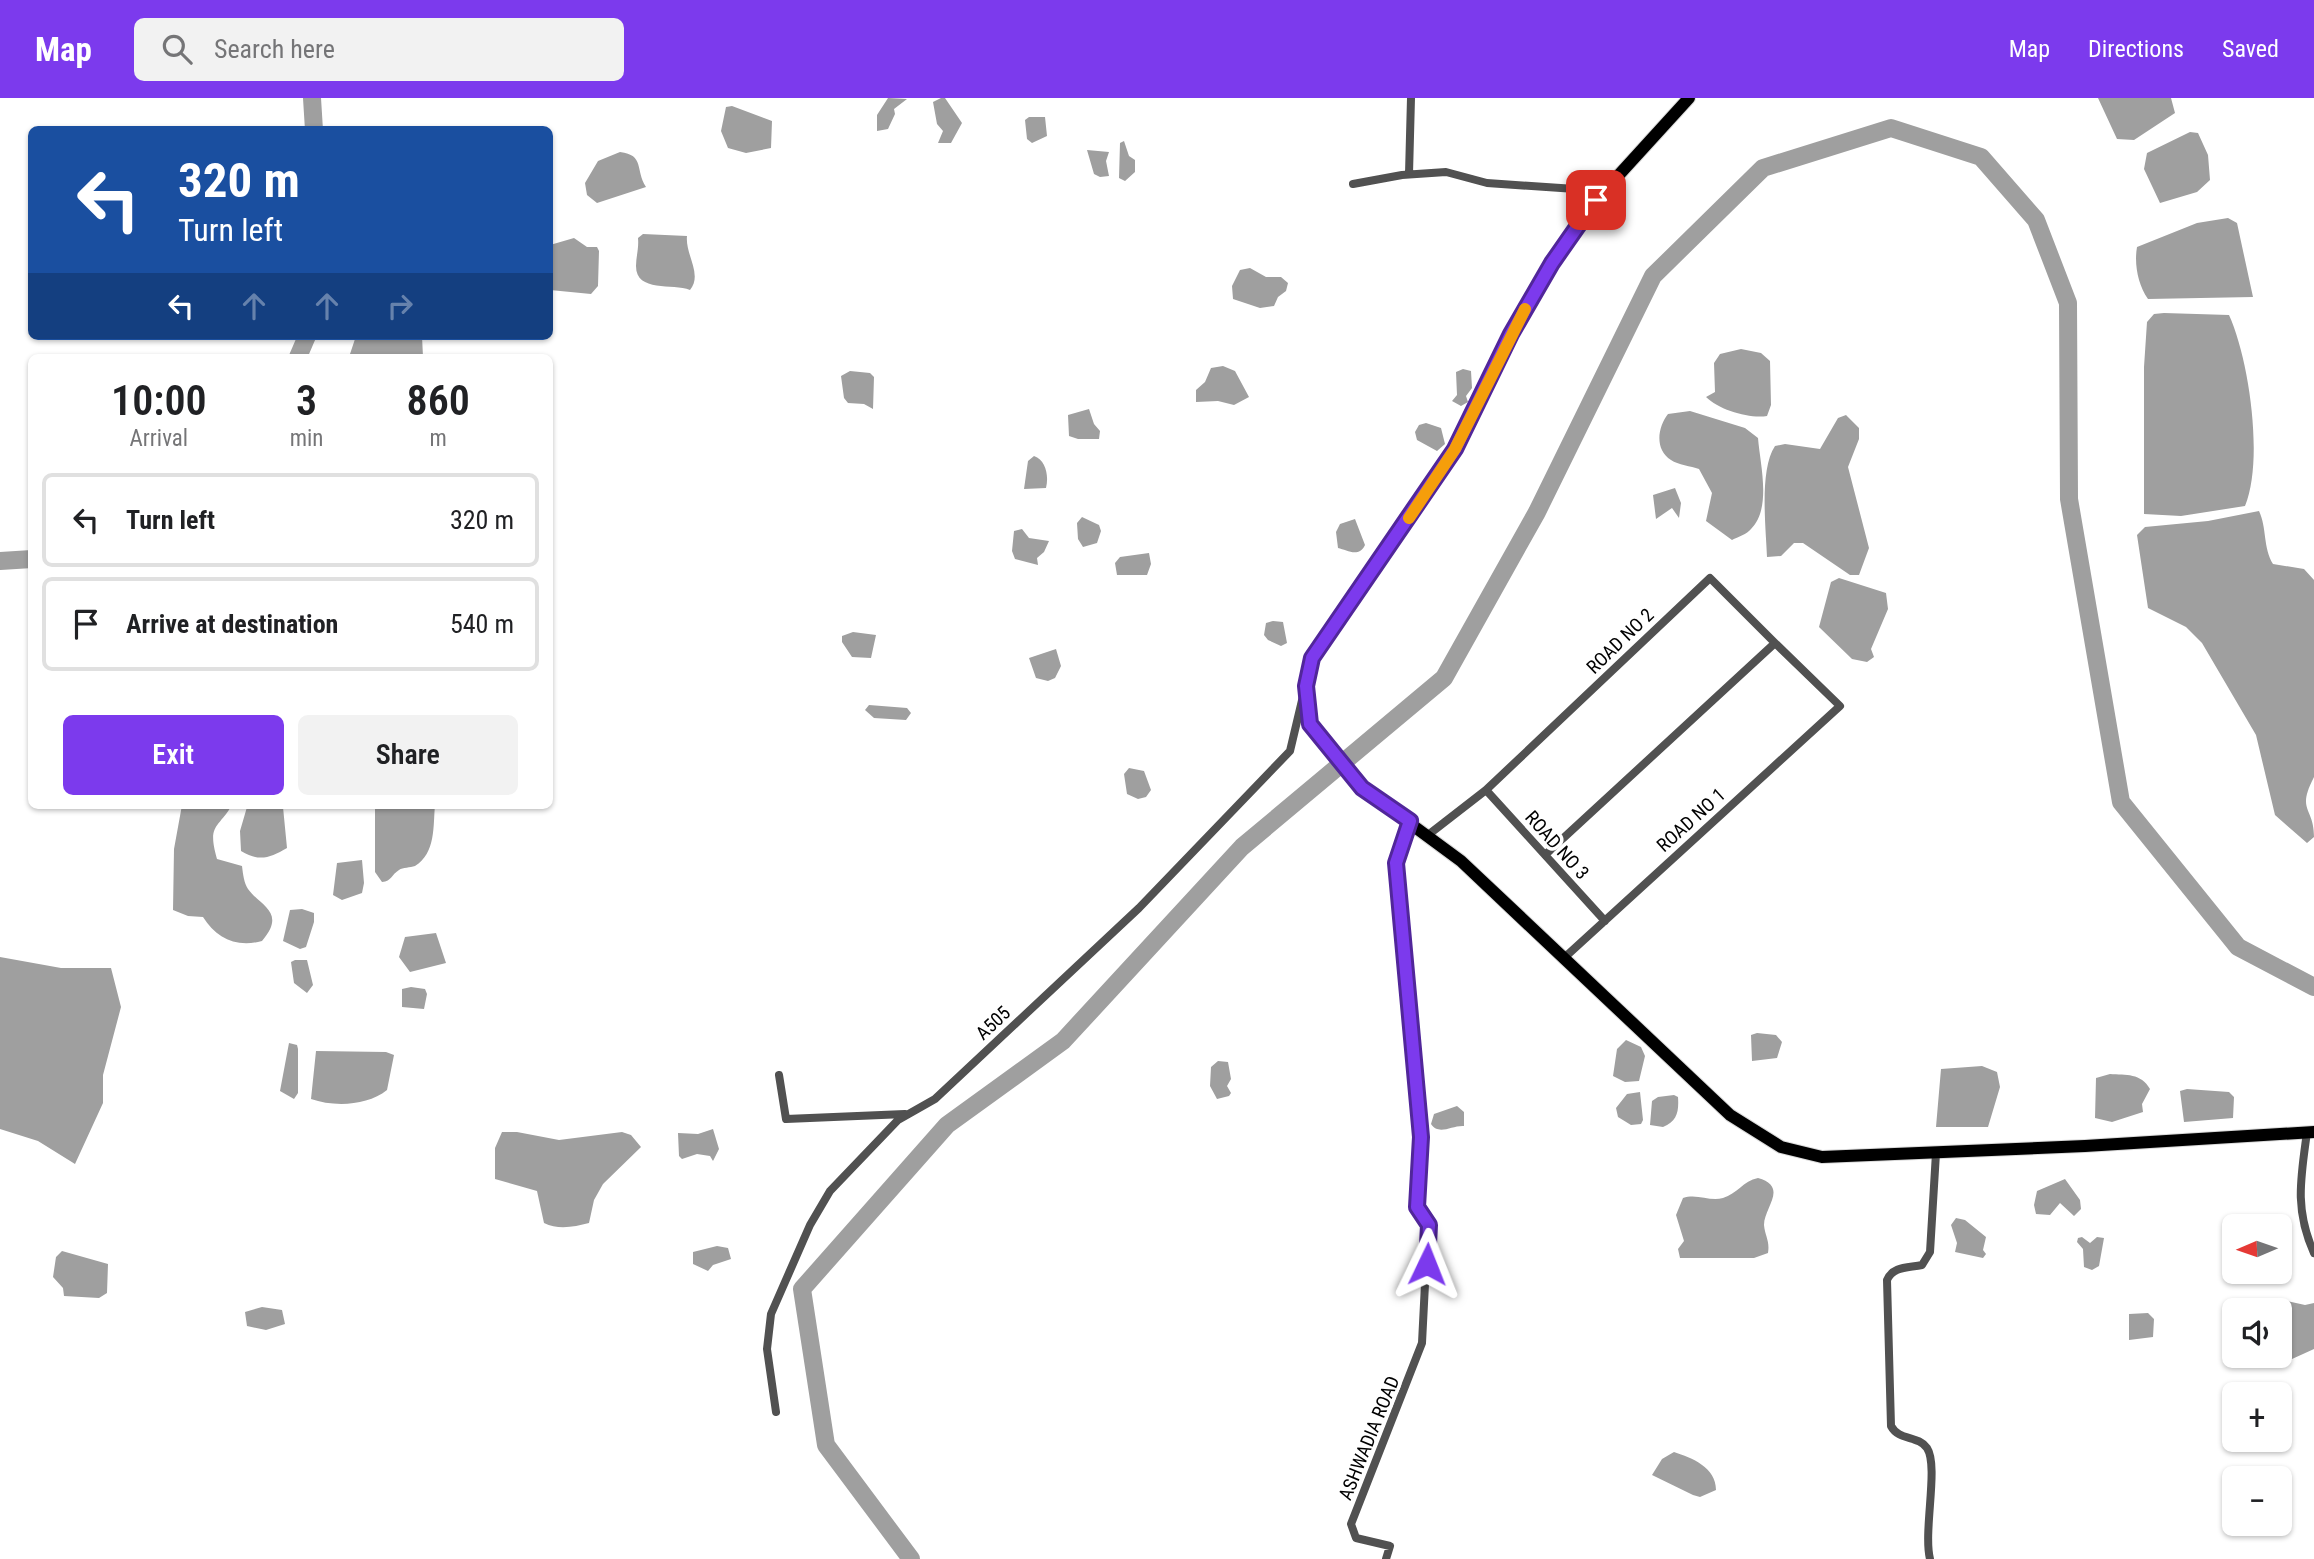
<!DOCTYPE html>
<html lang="en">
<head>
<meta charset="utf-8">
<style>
  :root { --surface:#fff; --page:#f2f2f2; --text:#202124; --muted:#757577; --line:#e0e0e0; --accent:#7c3aed }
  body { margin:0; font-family:"Roboto Condensed",sans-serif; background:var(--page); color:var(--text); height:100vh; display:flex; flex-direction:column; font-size:26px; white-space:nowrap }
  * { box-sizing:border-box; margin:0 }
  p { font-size:23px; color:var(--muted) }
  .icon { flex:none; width:38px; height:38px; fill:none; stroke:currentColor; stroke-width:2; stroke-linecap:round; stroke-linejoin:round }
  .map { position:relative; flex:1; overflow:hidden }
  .sheet { position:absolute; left:28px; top:256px; width:525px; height:455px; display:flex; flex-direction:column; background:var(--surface); border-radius:10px; box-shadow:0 2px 5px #0004 }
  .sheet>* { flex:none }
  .guide { position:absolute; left:28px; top:28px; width:525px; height:214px; border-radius:10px; box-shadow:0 2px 5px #0004; background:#1a4fa0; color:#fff; overflow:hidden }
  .needle { width:46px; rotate:268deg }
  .buttons { position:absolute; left:2222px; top:1116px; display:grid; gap:14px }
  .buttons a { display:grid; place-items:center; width:70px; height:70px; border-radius:10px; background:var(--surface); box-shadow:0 2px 5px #0004; font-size:35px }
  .pin { position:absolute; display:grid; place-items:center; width:60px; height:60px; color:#fff; margin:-30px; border-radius:14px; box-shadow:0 4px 10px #0006 }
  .me { position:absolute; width:77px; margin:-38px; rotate:2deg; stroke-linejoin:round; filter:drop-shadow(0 0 5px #0008) }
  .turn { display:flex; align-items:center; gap:24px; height:147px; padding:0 35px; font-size:32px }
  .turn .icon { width:91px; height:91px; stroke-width:2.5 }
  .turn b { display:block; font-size:49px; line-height:60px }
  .lanes { display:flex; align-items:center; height:66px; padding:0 35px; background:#0003; justify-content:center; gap:35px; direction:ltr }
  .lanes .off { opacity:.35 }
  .eta { display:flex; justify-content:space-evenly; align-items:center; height:119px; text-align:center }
  .eta b { font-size:42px; font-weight:600; line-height:49px }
  .button { display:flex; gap:14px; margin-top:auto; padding:14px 35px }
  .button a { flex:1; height:80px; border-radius:10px; background:var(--accent); color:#fff; font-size:28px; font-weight:600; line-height:80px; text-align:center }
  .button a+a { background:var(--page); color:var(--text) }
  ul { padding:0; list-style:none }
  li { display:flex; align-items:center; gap:21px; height:94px; margin:0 14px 10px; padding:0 21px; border:4px solid var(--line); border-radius:10px }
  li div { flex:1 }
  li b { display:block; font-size:26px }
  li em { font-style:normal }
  header { display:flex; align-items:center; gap:42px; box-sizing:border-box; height:98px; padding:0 35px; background:var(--accent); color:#fff }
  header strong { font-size:33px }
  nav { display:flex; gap:38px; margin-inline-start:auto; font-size:24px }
  .search { width:490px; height:63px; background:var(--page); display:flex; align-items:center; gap:18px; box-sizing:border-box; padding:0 24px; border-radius:10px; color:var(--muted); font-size:26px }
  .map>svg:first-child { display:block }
</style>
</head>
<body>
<header>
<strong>Map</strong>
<div class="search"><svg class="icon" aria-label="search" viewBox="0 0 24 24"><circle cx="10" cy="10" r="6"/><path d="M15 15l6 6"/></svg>Search here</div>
<nav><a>Map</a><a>Directions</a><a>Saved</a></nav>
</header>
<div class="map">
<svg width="2314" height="1461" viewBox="0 0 2314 1461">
  <rect width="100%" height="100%" fill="#fff"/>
  <path fill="#9f9f9f" d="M888,0L907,1L894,11L895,16L888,31L877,33V17Z
    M941,0H945L962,25L951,45H938L943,33L937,26L933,4Z
    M2098,0H2171L2175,15L2134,42L2117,41Z
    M732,8L772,23L771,50L746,55L728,50L721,33L726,9Z
    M1029,19H1045L1047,38L1032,45L1027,41L1025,22Z
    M2190,34L2198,35L2208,57L2210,82L2197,94L2160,105L2144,71L2147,55Z
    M1124,43L1129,58L1135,62V74L1125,83L1119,80L1120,45Z
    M1087,52L1109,54L1106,63L1109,78L1100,79L1094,76Z
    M620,54C645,57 635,72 646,89L597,105L587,97L585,85L598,63Z
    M2228,120L2237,125L2253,199L2148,201C2138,187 2134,166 2137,149L2197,125Z
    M643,136L687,138C685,157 703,176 690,192C673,185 636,195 636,168C636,159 639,150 638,140Z
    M574,140L587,149H597L599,153L598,188L591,196L550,192V147Z
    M1250,170L1266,179H1281L1288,185L1286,193L1278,199L1274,208L1260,210L1233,201L1232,188L1240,172Z
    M2164,215L2229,217C2249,261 2264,362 2245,408L2181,418L2144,416V269L2147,224L2154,216Z
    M356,238H422L423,259H349Z
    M1741,251L1761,255L1770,263L1771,307L1767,318C1750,321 1719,312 1706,299L1715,294L1714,265L1720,256Z
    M1223,268L1235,273L1249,299L1234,307L1218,303L1196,304V292L1205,284L1211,270Z
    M1463,271L1471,273L1472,290L1466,298L1468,304L1461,308L1452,303L1457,297L1456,274Z
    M850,273L870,275L874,279L873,311L864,306L848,305L844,300L841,278Z
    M1089,311L1094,326L1100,333L1099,341H1078L1069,338L1068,317Z
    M1690,313L1745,330L1758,340C1760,366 1772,410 1751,431C1747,436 1738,439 1732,442L1706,423L1712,395L1699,371C1691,368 1678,367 1671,362C1654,351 1658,329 1668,316Z
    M1846,317L1859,330V341L1848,369L1869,450L1859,477H1850L1803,445H1794L1781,458L1767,459C1766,430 1759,372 1775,348L1785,346L1820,351L1838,320Z
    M1426,325L1441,330L1445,346L1437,353L1417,342L1415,334L1419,327Z
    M1034,358C1046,362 1049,378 1046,390L1024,391L1028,363Z
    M1675,390L1681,405L1679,420L1672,410L1656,421L1653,397Z
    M2259,413C2267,430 2263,450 2273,466L2304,471L2314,482V679C2296,714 2314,708 2314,739L2307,745L2275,717L2256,637L2202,545L2186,529L2148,510L2137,437L2145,429L2208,423Z
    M1082,419L1099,427L1101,433L1097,445L1083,449L1078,441L1077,425Z
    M1355,421L1365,447C1359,460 1347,452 1338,450L1336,434L1340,426Z
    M1022,431L1029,440L1049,443L1044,454L1037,460L1038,467L1015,461L1012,453L1014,433Z
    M1149,455L1151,466L1147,477H1117L1115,465L1120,459Z
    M1839,480L1886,495L1888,511L1871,551L1874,559L1867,564L1852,561L1819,529L1831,484Z
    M1273,523L1283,524L1287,545L1281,548L1268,542L1264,537L1266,525Z
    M853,534L876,537L871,560L852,559L842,544V538Z
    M1056,551L1061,568L1055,580L1048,583L1036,580L1029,560Z
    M869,607L907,610L911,615L906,622L874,620L865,612Z
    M1129,670L1144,673L1151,692L1146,699L1138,701L1127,696L1124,676Z
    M182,707H232C218,731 207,726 217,761L242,768C243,776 244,785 248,791C260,808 287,814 262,843C236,850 216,840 203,819L188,818L173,812L174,751Z
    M254,707L283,709L287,750C270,760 259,764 241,753L240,733L247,709Z
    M375,707H435C433,728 436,755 415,768C410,770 403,769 399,772C391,777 392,783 382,784L375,774Z
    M362,762L364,785L362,795L342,802L333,797L337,765Z
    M302,811L314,815V824L306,849L300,851L283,843L290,812Z
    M436,835L446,865L410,874L399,859L405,839Z
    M0,859L61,870H111L121,909L103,977V1005L75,1066L38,1043L0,1031Z
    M295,862H307L313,887L307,895L294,885L291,864Z
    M411,889L425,891L427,896L424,911L402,909V891Z
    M1757,935L1776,937L1782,944L1777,960L1752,963L1751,937Z
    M1626,942L1641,949L1645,958L1639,983L1625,984L1613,978L1617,951Z
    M289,945L297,947L298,951V995L294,1001L280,993Z
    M316,953L386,954L394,957L387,992C367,1008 334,1009 311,1001Z
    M1218,963L1228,964L1231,981L1227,988L1231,995L1229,998L1217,1001L1210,988L1211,969Z
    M1982,968L1997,974L2000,989L1988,1029H1936L1941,971Z
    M2110,976C2126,977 2141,975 2150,991L2142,1006L2143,1014L2112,1024L2095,1020L2096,980Z
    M2187,991L2229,994L2234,999L2233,1020L2184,1024L2180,993Z
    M1640,994L1643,1022L1641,1026L1631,1027L1618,1019L1616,1010L1627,996Z
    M1674,997L1678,999C1679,1014 1677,1023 1663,1029L1650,1027L1652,1003L1658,999Z
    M1457,1008L1464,1014V1028C1452,1027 1439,1038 1431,1026L1434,1016Z
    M713,1031L719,1051L713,1063L710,1058L697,1056L682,1061L679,1058L678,1035L698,1036Z
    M502,1034H517L559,1042L622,1034L631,1037L641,1049L603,1086L594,1102L589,1125C574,1129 558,1132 544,1125L537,1093L495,1081V1050Z
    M1758,1080C1789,1089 1764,1109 1764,1127C1765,1138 1770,1143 1768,1155L1754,1160H1680L1678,1151L1684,1143L1676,1117L1683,1100C1697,1095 1710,1104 1723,1100C1737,1096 1743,1083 1758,1080Z
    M2065,1081L2080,1102L2081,1111L2074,1118L2060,1105L2050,1117L2036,1116L2034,1107L2037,1093Z
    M1956,1120L1965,1122L1986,1139L1983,1152L1986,1156L1983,1160L1955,1154L1957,1145L1951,1127Z
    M2082,1139L2090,1145L2097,1139L2104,1140L2099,1168L2092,1172L2084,1169L2083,1151L2077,1144L2078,1140Z
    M717,1148L728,1150L731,1161L713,1167L708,1173L693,1166V1154Z
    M62,1153L108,1166L107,1195L99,1200L64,1198L63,1190L53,1179L56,1159Z
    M2287,1203L2305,1207L2314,1205V1251L2292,1261L2283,1259L2280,1213H2277L2278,1205Z
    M262,1209L282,1212L285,1226L266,1232L247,1228L245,1214Z
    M2148,1215L2154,1221L2153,1239L2129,1242V1216Z
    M1674,1354C1692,1360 1716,1369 1716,1392L1700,1399L1693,1397L1652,1377L1662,1361Z"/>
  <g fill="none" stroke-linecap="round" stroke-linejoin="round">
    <path stroke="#9f9f9f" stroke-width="18" d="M312,0L314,32
      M298,259L307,238
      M0,463L32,461
      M911,1461L826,1347L802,1191L947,1027L1063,943L1242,749L1444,580L1537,414L1653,178L1763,70L1891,30L1981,59L2036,122L2068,205L2069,401L2121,704L2238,849L2314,889"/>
    <defs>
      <path id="primary" d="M1689,0L1596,102L1552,165L1511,236L1455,351L1312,560L1306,588L1310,626L1362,690L1461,763L1730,1017L1781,1049L1822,1059L2085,1048L2314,1034"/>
    </defs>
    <use href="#primary" stroke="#dbdbdb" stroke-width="14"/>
    <path stroke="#515151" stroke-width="8" d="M1409,76L1411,0
      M1353,86L1402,77L1446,74L1487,85L1605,93
      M1486,692L1605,823
      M1428,737L1486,692L1710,480L1775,545
      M1545,757L1775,545L1840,608L1564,860
      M779,977L786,1021L905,1016
      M2307,1034C2301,1079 2294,1111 2314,1155
      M776,1314L767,1251L771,1216L810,1127L830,1093L898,1022L935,1001L1139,810L1290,653L1304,594
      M1386,1461L1390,1448L1356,1440L1351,1426L1422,1245L1428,1127L1417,1109L1421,1039L1396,765L1410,723
      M1930,1461C1923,1433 1939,1368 1927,1350C1918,1337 1899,1343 1891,1328L1887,1182C1893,1168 1908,1170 1922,1167L1930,1154L1936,1055"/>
    <use href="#primary" stroke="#000" stroke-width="12"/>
  </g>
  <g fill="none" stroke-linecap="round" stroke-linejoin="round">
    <defs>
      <path id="route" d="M1427,1166L1429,1127L1417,1109L1421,1039L1396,765L1410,723L1362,690L1310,626L1306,588L1312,560L1455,351L1511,236L1552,165L1596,102"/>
    </defs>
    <use href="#route" stroke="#51269a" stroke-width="18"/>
    <use href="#route" stroke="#7c3aed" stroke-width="12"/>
    <path stroke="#f59e0b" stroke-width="12" d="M1409,420L1455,351L1525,211"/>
  </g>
  <g text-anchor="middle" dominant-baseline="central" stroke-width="7" stroke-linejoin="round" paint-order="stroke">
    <g font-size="19" fill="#000" stroke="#fff">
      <text transform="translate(1620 543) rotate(-44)">ROAD NO 2</text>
      <text transform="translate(1691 722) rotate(-42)">ROAD NO 1</text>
      <text transform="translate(1557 747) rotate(48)">ROAD NO 3</text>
      <text transform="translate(993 925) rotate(-43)">A505</text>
      <text transform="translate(1369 1340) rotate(-68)">ASHWADIA ROAD</text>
    </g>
  </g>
</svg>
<div class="buttons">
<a><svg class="needle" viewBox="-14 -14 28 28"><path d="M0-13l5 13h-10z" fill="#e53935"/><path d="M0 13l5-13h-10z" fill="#757577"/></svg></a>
<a><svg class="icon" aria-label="sound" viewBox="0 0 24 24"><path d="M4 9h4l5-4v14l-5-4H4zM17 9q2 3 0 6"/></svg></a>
<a>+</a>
<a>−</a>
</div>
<div class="pin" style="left:1596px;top:102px;background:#d93025"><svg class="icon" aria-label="arrive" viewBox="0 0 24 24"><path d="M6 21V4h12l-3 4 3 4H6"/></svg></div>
<svg class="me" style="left:1427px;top:1166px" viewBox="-20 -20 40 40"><path d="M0-17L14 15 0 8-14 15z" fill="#7c3aed" stroke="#fff" stroke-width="4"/></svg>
<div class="guide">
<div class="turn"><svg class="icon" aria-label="left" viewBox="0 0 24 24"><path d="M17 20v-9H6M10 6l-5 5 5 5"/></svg><div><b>320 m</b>Turn left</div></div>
<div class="lanes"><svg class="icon" aria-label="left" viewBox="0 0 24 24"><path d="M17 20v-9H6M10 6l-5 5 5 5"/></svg><svg class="icon off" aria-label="ahead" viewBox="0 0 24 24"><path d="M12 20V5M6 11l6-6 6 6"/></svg><svg class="icon off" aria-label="ahead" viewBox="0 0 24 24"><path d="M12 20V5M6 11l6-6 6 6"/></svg><svg class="icon off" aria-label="right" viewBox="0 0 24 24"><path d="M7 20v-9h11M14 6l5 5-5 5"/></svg></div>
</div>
<section class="sheet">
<div class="eta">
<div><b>10:00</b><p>Arrival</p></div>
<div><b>3</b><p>min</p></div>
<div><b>860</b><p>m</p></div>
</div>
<ul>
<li><svg class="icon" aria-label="left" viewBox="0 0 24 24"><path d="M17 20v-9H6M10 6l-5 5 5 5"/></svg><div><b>Turn left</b></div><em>320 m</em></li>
<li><svg class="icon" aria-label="arrive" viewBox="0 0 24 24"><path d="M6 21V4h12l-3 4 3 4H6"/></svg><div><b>Arrive at destination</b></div><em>540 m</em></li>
</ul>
<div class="button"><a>Exit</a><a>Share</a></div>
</section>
</div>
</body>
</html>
